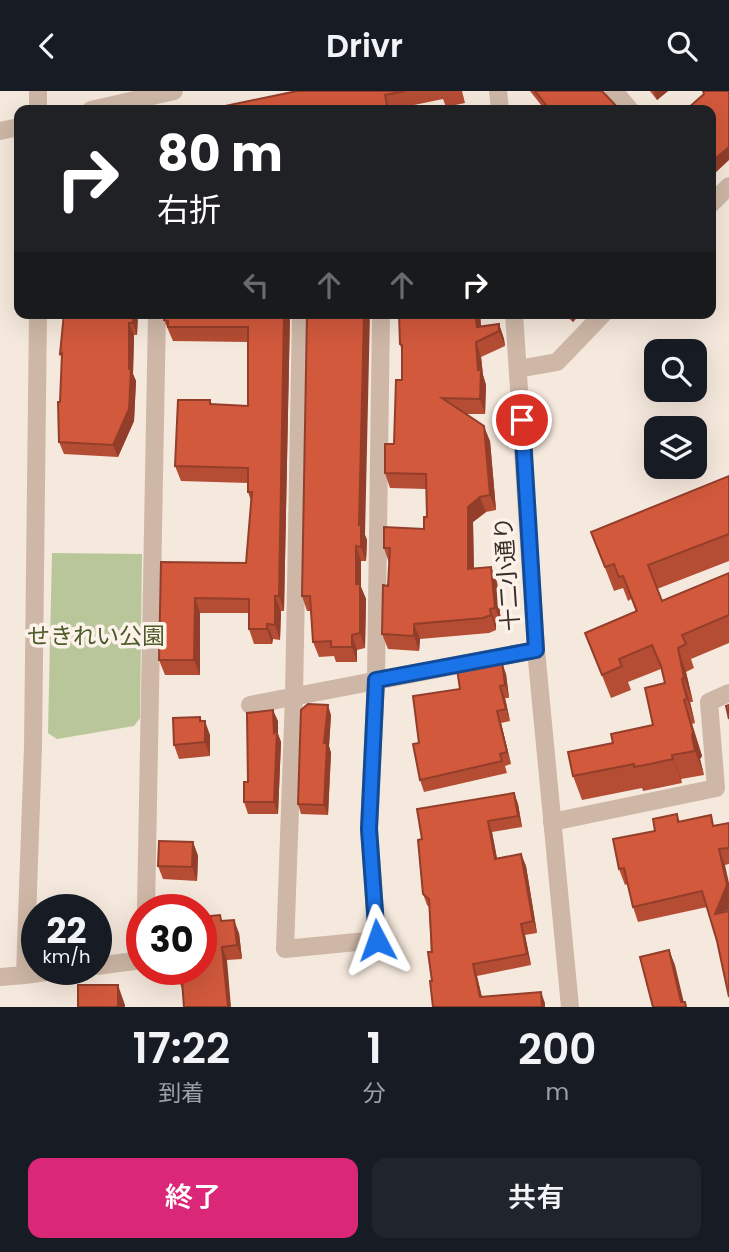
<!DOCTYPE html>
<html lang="ja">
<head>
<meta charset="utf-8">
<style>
  :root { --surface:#171b24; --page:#20242c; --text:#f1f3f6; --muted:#9ea1a6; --accent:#db2777 }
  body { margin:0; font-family:Poppins,"Noto Sans JP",sans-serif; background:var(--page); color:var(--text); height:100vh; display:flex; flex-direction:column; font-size:26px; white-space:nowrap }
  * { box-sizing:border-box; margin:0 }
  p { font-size:23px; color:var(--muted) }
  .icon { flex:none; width:38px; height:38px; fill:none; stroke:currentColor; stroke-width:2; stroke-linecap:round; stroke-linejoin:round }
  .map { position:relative; height:916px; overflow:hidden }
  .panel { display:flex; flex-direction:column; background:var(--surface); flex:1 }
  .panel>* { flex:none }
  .hud { position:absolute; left:14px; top:14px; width:702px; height:214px; border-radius:14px; box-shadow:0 7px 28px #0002; background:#202124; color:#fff; overflow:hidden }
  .fabs { position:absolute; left:644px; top:248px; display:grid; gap:14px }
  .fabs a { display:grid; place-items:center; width:63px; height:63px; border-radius:14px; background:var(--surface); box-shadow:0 7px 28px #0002; font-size:35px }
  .speed { position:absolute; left:21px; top:803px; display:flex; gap:14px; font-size:35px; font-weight:700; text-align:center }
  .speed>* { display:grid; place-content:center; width:91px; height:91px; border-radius:50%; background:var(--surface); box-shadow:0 7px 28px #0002; line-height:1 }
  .speed small { font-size:18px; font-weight:400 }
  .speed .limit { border:10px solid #d22; background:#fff; color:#111 }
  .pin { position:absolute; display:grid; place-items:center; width:60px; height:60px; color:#fff; margin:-30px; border:4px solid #fff; border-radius:50%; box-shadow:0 2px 7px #0007 }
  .me { position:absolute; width:77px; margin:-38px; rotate:356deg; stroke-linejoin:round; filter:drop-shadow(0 0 5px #0008) }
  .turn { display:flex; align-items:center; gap:24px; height:147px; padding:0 28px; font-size:32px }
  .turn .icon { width:91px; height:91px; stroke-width:2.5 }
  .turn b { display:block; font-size:49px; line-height:60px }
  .lanes { display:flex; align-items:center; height:66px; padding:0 28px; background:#0003; justify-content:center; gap:35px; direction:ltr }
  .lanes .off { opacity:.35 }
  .eta { display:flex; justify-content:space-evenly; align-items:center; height:119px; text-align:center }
  .eta b { font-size:42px; font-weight:600; line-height:49px }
  .button { display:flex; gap:14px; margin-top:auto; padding:14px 28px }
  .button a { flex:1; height:80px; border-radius:14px; background:var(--accent); color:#fff; font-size:28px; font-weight:600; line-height:80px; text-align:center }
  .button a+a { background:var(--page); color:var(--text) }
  header { display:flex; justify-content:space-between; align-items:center; height:91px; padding:0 28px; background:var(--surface); font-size:32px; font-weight:600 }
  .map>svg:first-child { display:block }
</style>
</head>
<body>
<header><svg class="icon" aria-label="back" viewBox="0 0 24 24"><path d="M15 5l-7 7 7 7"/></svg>Drivr<svg class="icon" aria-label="search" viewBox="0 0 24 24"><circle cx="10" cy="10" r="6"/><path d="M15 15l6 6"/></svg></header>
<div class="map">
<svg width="729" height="916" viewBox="0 0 729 916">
  <rect width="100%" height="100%" fill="#f5e8dc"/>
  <path fill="#b9c69a" d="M52,462L142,463L140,627L134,635L57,648L48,642Z"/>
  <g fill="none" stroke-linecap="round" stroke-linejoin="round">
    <path stroke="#ceb7a6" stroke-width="18" d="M614,0L630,19
      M38,19V0
      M710,114L729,95
      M301,222L294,605L285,858L377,849L369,738L376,589L381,222
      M518,278L557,271L604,222
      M250,614L536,559
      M552,731L716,697L709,611L729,602
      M146,819L157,222
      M96,875L142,869
      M25,884L68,878
      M0,886L25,884L33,656L38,222"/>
    <path stroke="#ceb7a6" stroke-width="18" d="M498,0L500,19
      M91,19L174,0
      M0,40L19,36
      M514,222L536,559L570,916"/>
  </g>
  <path fill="#b54d34" d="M297,0H462L465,12L446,16L443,8L390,19H206Z
    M530,0H602L620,19H545Z
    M650,0H668L657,9Z
    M64,222H138L137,244H134L133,283L136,290L134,330L118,366L64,363L59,351L62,268L60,263Z
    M166,222H290L284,520H281L280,549L273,548L272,553H254L249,538V522H200V584H165L159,569L161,471L246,472L251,410L248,401V392L181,390L175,375L210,309L212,313L248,315V251L173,250L164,229Z
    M399,222H480L481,235L499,233L504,248L505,255L481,266L483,284L486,294L485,323H465L490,350L496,419L486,421L473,431L474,478L497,491L501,532L496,533V539L489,542L420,548L419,560L388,558L382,543L388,495L389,472L384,457L424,438L427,426L426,398L390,397L385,382L394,353L402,289V261L400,253Z
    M563,222H581L573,231Z
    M729,385V470L657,498L662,510L729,482V552L691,568L694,577L686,581L693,611H690L695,632L692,633L702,665L700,668L704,684L681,688L682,692L658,697L643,700L642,697L582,709L573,685L613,652L653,634L665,592L661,578L628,591L631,599L611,607L585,542L636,521L631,508L628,510L623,497L614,500L591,441Z
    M365,444L367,449L366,470H361V496L366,508L365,557L357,559V571H336L334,565L319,566L313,551L311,520H307L302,505Z
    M506,583L509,607H505L510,630L501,632L511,673L505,675L507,682L424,701L420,689L419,652L460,598Z
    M331,624L329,655L331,662L328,724L301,723L298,713Z
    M200,626L210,644V665L179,668L174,654Z
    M278,630V643L281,651L278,723H248L244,711L248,691Z
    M514,702L518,713L522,736L492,741L497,767L521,763L526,775L537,842L525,844L531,874L477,885L482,906L545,912V916H433L429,816L427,814L423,803Z
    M677,723L680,731L715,734L729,732V773L725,774L717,850L707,816L638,831L633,816L628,793L625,794L619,778L655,740Z
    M193,751L198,765L197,790L163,788L158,775Z
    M220,824L222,830L239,842L242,868L227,869L183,900L178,888Z"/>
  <path fill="#933e2a" d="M654,0H668L657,9Z
    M729,56V69L712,85L710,72Z
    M133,222H138L137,244L133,232Z
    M284,222H290L284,520L279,505Z
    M364,222H370L365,444L367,449L366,470L361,456L359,434Z
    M475,222H480L482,250L477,236Z
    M570,222H581L573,231Z
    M129,232L134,244L133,283L136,290L134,330L118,366L113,354L129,278Z
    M499,233L504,248L505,255L499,240Z
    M476,251L481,266L483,284L486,294L485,323L480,308Z
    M484,335L490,350L496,419L490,404Z
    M480,406L486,421L473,431L474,493L468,478V416Z
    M356,455L361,470V496L366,508L365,557L360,542L356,493Z
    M491,476L497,491L501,532L495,517Z
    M275,505L281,520L280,549L275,534Z
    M195,507L200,522V584L194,569Z
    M490,518L496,533V539L491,524Z
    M267,533L273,548L272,553L267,538Z
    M414,533L420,548L419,560L414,545Z
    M352,544L357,559V571L352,556Z
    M678,557L686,581L693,611L684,587Z
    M502,571L506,583L509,607L505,594Z
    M682,588L690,611L695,632L687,608Z
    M500,595L505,607L510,630L506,618Z
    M684,609L692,633L702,665L700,668L704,684L695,660Z
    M328,614L331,624L329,655L331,662L328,724L324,714V652Z
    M273,619L278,630V643L281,651L278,723L274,711Z
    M497,620L501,632L511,673L507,661Z
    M200,626L205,640V630L210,644V665L205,651Z
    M672,664L681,688L682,692L673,668Z
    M514,702L518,713L522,736L518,725Z
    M488,730L492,741L499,779L495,768Z
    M193,751L198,765L197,790L192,776Z
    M719,758L725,774L729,792V819L715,823Z
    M521,763L526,775L537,842L533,830Z
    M234,829L239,842L242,868L237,854Z
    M521,833L525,844L531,874L527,863Z
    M222,856L227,869L231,916H228Z
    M669,859L675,874L685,916L681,911Z
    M473,873L477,885L484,916L480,906Z
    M118,894L125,914V916H118Z
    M541,901L545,912V916H542Z"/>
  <path fill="#d2593c" stroke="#933e2a" stroke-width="2" d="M297,0H405L385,4L388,19H206Z
    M535,0H602L620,19H550Z
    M703,0H729V56L710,72V19H686L704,3Z
    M64,222H133V232H129V278H131L129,318L113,354L59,351L58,311H60L62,262L60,263Z
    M166,222H284L279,505H275V534L267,533V538H249V508L195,507L194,569H159L161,471L246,472L252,401H248V377L175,375L178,309H210V313L248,315V236H168V230L164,229Z
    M307,222H364L359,434H361V456L356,455V493H360V542L352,544V556H331V550L313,551L310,505H302Z
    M399,222H475L477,236L499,233V240L476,251L478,279H481L480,308L442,307L484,335L490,404L480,406L468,416V478L491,476L495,517L490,518L491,524L483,527L414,533V545L382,543L383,494L388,495L390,457H384V436L424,438V426H427L426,383L385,382V353H394L396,289H402V254L400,253Z
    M729,385V443L648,474L662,510L729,482V524L682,544L686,553L678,557L684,587L682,588L687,608L684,609L693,641L692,645L695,660L672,664L673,668L650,673L634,676V673L573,685L568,661L613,652L611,643L653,634L645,597L665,592L661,575L652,554L619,568L622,575L602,584L585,542L637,520L623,485L619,486L614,473L605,476L591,441Z
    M502,571L505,594L500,595L506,618L497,620L507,661L500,663L502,670L420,689L413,653L419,652L413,605L460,598L457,578Z
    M308,613L328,614L324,652H327L324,714L298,713L301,619Z
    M729,614V628L726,615Z
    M273,619L274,642L277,639L274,711H244V691H248L247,622Z
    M200,626V630H205V651L174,654L173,627Z
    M514,702L518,725L488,730L495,768L521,763L533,830L521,833L527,863L473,873L480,906L541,901L542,916H433L430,890H432L428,861H432L429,808L423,803L418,749L422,748L417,718Z
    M677,723L678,731L711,724L713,735L729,732V757L719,758L727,794L715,823L729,820V906L717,850L702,800L633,816L624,777L619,778L613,748L655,740L653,728Z
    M159,750L193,751L192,776L158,775Z
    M220,824L221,830L234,829L237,854L222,856L228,916H184L182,890L178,888L177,878H201V826Z
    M669,859L681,911H685L686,916H653L640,866Z
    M78,894H118V916H78Z"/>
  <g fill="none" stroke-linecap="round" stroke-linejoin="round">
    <defs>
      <path id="route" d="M377,849L369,738L376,589L536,559L522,329"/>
    </defs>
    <use href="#route" stroke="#114b97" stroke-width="18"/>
    <use href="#route" stroke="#1a73e8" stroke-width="12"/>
  </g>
  <g text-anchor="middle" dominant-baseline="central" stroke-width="7" stroke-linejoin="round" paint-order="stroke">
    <g font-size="23" fill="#3a2d28" stroke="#fcf2e9">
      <text transform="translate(507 483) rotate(-94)">十二小通り</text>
    </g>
    <g font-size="23" fill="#4b5b29" stroke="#fcf2e9">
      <text x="96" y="545">せきれい公園</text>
    </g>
  </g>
</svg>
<div class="fabs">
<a><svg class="icon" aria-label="search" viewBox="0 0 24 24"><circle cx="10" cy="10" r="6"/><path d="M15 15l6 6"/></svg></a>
<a><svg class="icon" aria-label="layers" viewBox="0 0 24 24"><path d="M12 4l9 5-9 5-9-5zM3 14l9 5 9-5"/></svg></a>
</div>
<div class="speed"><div>22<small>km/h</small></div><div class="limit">30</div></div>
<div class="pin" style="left:522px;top:329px;background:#d93025"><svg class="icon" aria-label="arrive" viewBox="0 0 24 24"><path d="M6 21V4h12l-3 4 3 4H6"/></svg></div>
<svg class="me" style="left:377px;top:849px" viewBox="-20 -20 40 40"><path d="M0-17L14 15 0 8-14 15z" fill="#1a73e8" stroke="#fff" stroke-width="4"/></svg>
<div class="hud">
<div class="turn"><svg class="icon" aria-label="right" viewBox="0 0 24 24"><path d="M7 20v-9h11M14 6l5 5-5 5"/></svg><div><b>80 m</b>右折</div></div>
<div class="lanes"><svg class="icon off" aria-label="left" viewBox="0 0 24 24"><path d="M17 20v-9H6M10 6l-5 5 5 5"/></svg><svg class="icon off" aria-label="ahead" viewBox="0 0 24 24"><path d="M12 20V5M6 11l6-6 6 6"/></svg><svg class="icon off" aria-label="ahead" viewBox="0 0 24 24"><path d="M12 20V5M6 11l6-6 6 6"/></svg><svg class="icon" aria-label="right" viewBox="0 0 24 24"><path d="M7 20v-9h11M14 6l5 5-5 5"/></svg></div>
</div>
</div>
<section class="panel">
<div class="eta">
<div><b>17:22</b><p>到着</p></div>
<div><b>1</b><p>分</p></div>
<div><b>200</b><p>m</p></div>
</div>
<div class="button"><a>終了</a><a>共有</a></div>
</section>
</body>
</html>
